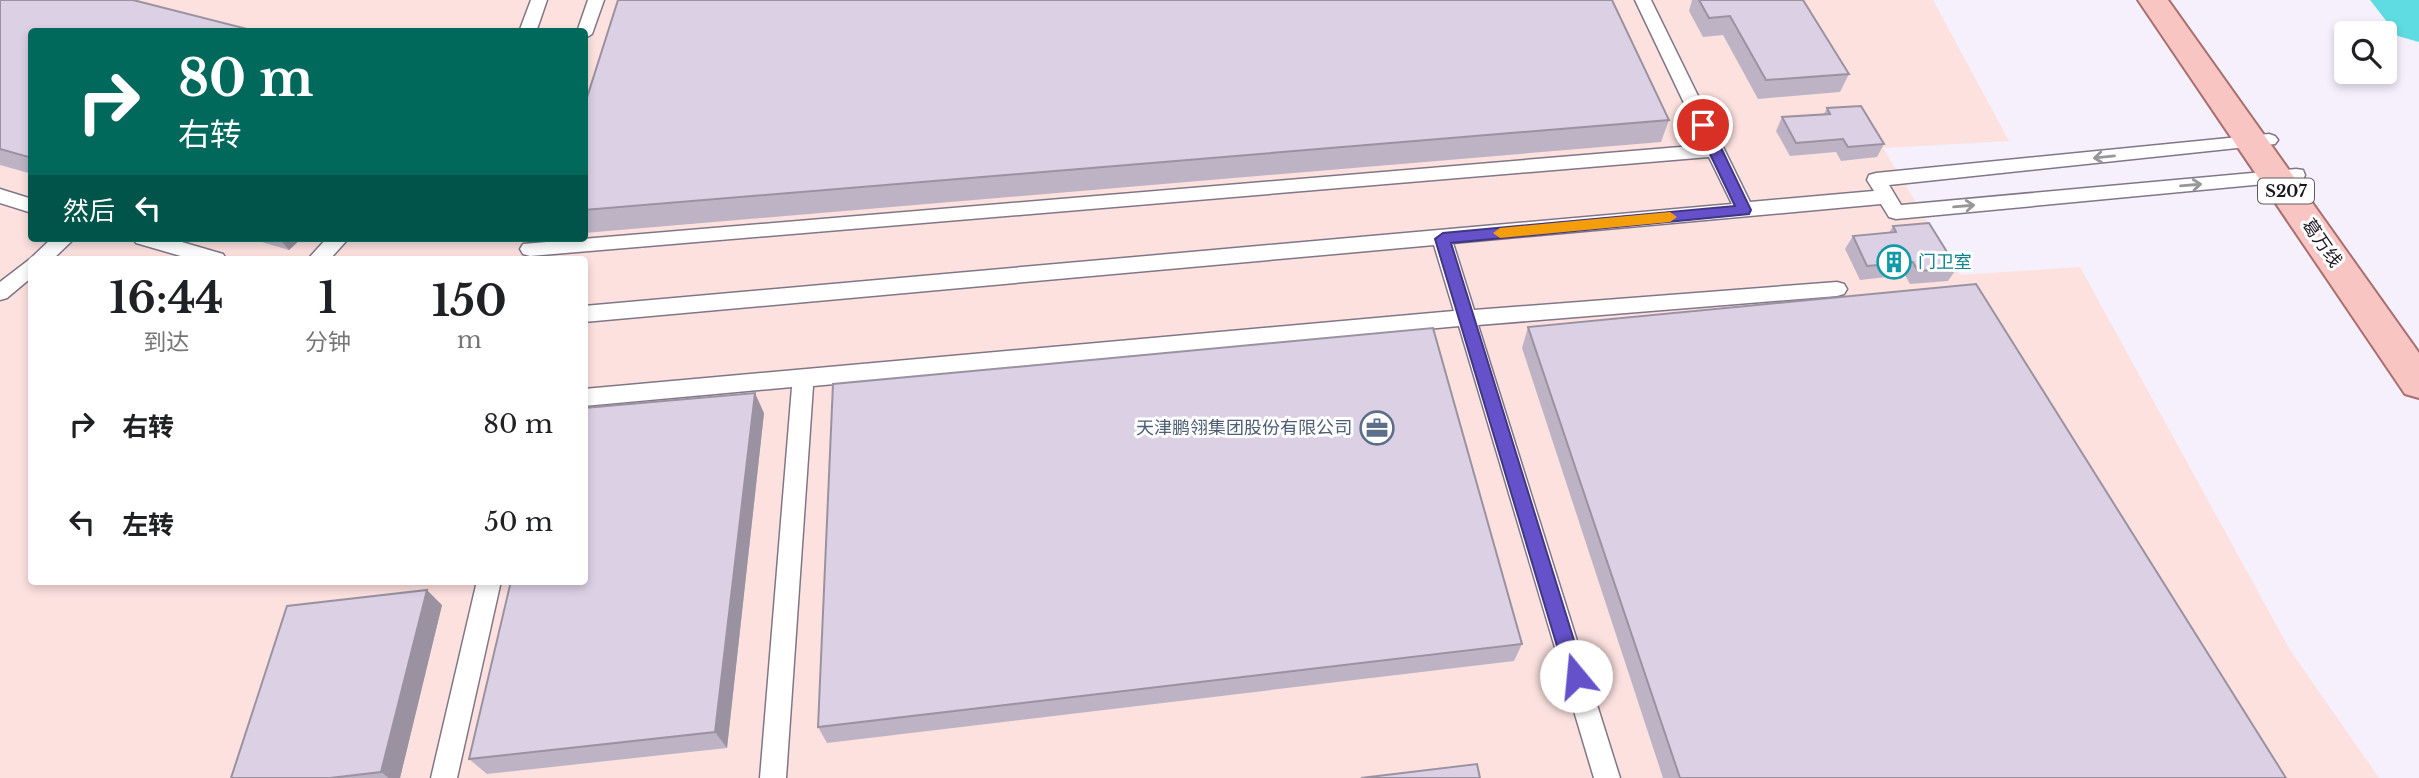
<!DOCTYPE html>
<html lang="zh">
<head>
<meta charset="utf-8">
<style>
  :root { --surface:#fff; --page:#f2f2f2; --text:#202124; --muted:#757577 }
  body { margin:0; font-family:"Libre Baskerville","Noto Sans SC",serif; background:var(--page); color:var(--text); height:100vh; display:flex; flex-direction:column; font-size:26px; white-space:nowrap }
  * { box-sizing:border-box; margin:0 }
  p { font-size:23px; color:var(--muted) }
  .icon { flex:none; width:38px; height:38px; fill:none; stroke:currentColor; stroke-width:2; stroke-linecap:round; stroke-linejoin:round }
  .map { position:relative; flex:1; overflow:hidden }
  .side { position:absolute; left:28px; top:256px; width:560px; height:329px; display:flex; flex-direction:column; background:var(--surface); border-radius:7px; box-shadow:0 4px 10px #0003 }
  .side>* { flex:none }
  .banner { position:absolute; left:28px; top:28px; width:560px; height:214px; border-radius:7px; box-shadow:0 4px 10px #0003; background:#00695c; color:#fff; overflow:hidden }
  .buttons { position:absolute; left:2334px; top:21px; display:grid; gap:14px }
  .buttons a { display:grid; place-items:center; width:63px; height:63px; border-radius:7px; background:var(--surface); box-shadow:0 4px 10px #0003; font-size:35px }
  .pin { position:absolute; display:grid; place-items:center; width:60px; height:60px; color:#fff; margin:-30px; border:4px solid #fff; border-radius:50%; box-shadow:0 2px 7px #0007 }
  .me { position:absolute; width:77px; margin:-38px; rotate:343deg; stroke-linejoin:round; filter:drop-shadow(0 0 5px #0008) }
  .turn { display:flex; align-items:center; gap:24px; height:147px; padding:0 35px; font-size:32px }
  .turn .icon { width:91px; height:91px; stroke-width:2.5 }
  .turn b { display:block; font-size:49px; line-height:60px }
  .then { display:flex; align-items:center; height:66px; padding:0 35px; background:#0003; gap:14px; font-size:26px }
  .eta { display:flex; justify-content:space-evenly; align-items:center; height:119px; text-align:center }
  .eta b { font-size:42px; font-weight:700; line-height:49px }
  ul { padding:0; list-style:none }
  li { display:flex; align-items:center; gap:21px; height:98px; padding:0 35px }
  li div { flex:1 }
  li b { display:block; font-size:26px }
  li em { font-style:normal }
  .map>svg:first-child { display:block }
</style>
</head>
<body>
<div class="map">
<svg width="2419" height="778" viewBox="0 0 2419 778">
  <rect width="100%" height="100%" fill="#f6effc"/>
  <path fill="#fce1df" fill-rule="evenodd" d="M0,0H1933L2009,141L1883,148L1960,275L2080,267L2290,650L2379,778H0ZM32,32H584V238H32ZM32,259H584V581H32Z"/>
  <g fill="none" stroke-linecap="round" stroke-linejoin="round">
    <path fill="#5fdce2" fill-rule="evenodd" d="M2370,0H2419V42L2398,36Z"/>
    <defs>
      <path id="lane" d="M531,0H547L536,32H519Z
        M588,0H604L592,34L584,39V32H577Z
        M1635,0H1651L1750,202L1874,191L1867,180L1869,175L1876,173L2269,134L2275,136L2278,140L2275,144L1889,185L1901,205L2296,169L2303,170L2305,175L2303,180L2296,181L1896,219L1889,217L1881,204L1453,243L1474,310L1837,282L1844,284L1847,289L1844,294L1837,296L1478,325L1620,778H1594L1459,326L813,386L786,778H760L792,387L584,406V389L1454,311L1434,245L584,322V306L1732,204L1709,157L530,256L523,254L520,249L523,244L1704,145Z
        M0,189L32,199V213L0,203Z
        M52,238H75L53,259H32V277L7,298L0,300V282L30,259Z
        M133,238H168L223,254L226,259H191L136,243Z
        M327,238H349L330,259H308Z
        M477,581H501L457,778H431Z"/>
      <path id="primary" d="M2138,0H2168L2419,353V398L2405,394Z"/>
    </defs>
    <use href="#lane" stroke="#807688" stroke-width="3"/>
    <use href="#primary" stroke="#a86f6e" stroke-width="4"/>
    <use href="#lane" fill="#fff" fill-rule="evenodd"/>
    <use href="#primary" fill="#f9c5c2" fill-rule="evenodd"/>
  </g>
  <path fill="#bdb3c5" d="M0,0L32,32V174L0,165Z
    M1692,0H1803L1849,74L1840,92L1758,99L1723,35L1703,37L1689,11Z
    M584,107L1669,120L1661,142L584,233Z
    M1827,108L1884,144L1877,157L1841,161L1836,152L1790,156L1776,131L1782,117L1824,114Z
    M1893,226L1957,268L1948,281L1910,284L1905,275L1860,280L1845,249L1853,236L1889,233Z
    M248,238H302L289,250Z
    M1528,327L2286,778H1663L1522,348Z
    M764,413L727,748L487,774L469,759Z
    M442,605L400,778H231Z
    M1522,644L1514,661L827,743L818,727Z"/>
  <path fill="#9a92a0" d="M279,238H302L289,250Z
    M755,393L764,413L727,748L715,732Z
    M427,590L442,605L400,778H389L381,772Z"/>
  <path fill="#dcd0e5" stroke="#9a92a0" stroke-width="2" d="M0,0H133L259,32H32V158L0,149Z
    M618,0H1612L1669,120L584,210V107Z
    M1699,0H1803L1849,74L1766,80L1730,16L1709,18Z
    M1861,106L1884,144L1848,147L1843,139L1796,143L1782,117L1830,114L1827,108Z
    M1929,223L1957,268L1918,271L1913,262L1867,266L1853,236L1896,232L1893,226Z
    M1976,284L2286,778H1680L1528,327Z
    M1433,328L1522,644L818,727L833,384Z
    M755,393L715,732L469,759L511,581H584V408Z
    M427,590L381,772L330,778H231L287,606Z
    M1477,764L1480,778H1361Z"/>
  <defs><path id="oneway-shaft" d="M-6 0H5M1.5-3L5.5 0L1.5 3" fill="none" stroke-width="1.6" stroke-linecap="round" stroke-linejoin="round" transform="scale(1.75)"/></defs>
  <g stroke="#989699">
    <use href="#oneway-shaft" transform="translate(2104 157) rotate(174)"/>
    <use href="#oneway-shaft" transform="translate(2191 185) rotate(-5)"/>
    <use href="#oneway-shaft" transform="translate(1964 206) rotate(-5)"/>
  </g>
  <path fill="#6551ca" stroke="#423583" stroke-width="2" d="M1703,120L1710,125L1751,210L1749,214L1451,243L1585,676L1582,682L1576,684L1569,682L1566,676L1435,239L1443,233L1735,206L1696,125Z"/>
  <path fill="#f59e0b" d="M1670,212L1677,217L1670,222L1500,238L1493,233L1500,228Z"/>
  <defs>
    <symbol id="building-ring" viewBox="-11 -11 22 22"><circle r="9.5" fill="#fff" stroke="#0f9aa8" stroke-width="1.5"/><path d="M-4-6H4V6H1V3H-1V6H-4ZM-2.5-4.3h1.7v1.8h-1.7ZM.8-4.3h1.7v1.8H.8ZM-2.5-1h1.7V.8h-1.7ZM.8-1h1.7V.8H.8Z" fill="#0f9aa8"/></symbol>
    <symbol id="office-ring" viewBox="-11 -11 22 22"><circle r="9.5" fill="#fff" stroke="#5c6f8a" stroke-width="1.5"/><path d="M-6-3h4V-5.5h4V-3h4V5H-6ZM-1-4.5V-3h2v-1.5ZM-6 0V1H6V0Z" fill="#5c6f8a"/></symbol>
  </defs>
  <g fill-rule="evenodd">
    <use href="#building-ring" x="1875" y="243" width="38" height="38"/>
    <use href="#office-ring" x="1358" y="409" width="38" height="38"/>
  </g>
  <g text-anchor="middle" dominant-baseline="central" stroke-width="6" stroke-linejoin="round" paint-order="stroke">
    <rect fill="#fff" stroke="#5f5c61" stroke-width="2" x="2258" y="178.5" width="56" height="25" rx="5"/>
    <g font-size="16" font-weight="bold" fill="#1a161d">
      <text x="2286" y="191">S207</text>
    </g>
    <g font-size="18" fill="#1a161d" stroke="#fff">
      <text transform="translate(2322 243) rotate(55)">葛万线</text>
    </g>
    <g font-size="18" fill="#0d838f" stroke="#fff" text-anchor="start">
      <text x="1918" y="262">门卫室</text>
    </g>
    <g font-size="18" fill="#4e5e75" stroke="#fff" text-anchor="end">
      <text x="1352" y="428">天津鹏翎集团股份有限公司</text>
    </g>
  </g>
</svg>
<div class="buttons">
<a><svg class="icon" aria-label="search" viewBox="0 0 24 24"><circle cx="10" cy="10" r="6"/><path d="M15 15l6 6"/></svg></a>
</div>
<div class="pin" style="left:1703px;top:125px;background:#d93025"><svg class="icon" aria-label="arrive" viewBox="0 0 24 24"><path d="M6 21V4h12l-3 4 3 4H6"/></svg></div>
<svg class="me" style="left:1576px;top:676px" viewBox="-20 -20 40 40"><circle r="19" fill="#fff"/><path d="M0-13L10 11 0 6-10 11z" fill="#6551ca"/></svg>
<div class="banner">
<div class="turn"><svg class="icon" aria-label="right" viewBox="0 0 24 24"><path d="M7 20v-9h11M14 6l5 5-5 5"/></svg><div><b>80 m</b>右转</div></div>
<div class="then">然后<svg class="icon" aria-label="left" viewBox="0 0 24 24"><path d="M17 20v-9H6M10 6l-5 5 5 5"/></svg></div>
</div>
<section class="side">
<div class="eta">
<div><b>16:44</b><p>到达</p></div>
<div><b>1</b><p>分钟</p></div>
<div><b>150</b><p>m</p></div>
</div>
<ul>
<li><svg class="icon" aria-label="right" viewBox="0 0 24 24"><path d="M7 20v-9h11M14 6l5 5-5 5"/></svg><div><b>右转</b></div><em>80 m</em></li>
<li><svg class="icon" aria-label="left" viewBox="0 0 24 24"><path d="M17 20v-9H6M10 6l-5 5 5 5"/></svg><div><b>左转</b></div><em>50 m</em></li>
</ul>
</section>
</div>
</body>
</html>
